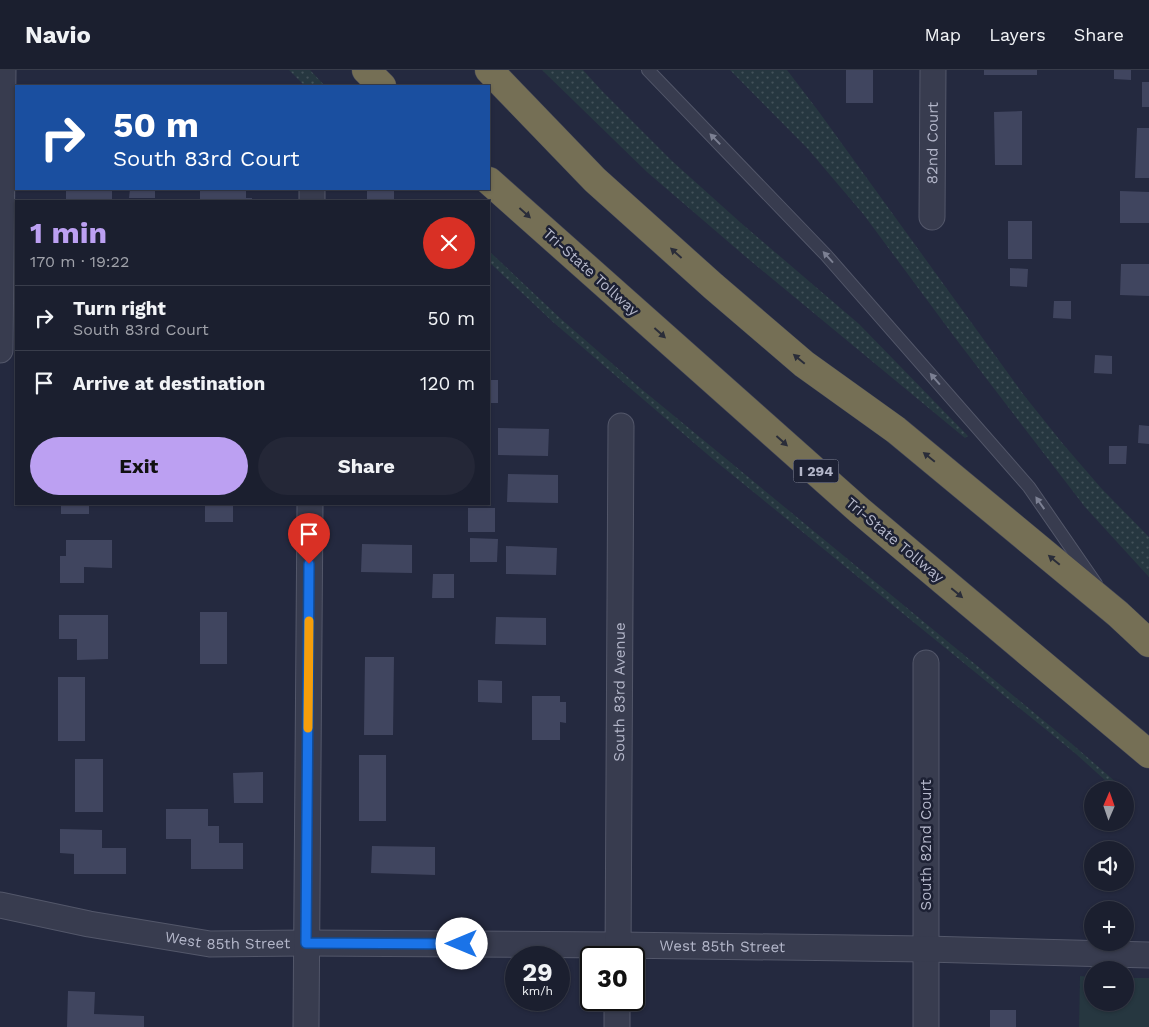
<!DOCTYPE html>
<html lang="en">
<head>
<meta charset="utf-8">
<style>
  :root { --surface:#1b1f2f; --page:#242737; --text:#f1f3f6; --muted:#a0a2aa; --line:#393d4b; --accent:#bca0f2 }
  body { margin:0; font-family:"Work Sans",sans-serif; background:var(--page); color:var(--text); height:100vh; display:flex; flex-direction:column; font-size:19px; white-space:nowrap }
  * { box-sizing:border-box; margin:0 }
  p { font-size:16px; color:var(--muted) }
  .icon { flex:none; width:28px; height:28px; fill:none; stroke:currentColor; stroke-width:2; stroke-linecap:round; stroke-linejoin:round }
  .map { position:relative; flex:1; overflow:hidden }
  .side { position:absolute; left:15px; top:130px; width:475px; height:305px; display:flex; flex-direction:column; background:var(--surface); border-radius:0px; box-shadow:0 1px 4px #0004,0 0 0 1px var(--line) }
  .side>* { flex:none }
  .top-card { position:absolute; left:15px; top:15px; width:475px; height:105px; border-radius:0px; box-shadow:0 1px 4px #0004,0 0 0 1px var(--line); background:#1a4fa0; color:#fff; overflow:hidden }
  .needle { width:32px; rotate:2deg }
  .fabs { position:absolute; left:1084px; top:711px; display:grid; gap:10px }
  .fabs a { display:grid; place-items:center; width:50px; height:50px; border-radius:50%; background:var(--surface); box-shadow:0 1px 4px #0004,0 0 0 1px var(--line); font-size:25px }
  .speed { position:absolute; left:505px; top:876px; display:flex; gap:10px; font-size:25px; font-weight:700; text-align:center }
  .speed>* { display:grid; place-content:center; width:65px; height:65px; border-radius:50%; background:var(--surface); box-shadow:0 1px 4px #0004,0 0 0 1px var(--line); line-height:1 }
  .speed small { font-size:12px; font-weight:400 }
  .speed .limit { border:2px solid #111; border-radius:8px; background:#fff; color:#111 }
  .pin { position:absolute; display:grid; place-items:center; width:42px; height:42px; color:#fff; margin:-51px -21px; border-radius:50% 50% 50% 0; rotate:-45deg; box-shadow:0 0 5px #0007 }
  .pin .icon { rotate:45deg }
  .me { position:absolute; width:55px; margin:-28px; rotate:270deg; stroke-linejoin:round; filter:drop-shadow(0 0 4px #0008) }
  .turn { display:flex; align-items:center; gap:18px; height:105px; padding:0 15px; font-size:22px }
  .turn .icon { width:65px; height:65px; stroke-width:2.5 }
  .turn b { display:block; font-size:35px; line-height:42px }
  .round { display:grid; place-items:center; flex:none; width:52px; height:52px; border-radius:26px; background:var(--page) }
  .head { display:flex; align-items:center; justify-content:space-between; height:85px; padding:0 15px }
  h1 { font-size:30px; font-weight:700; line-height:38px; color:var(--accent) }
  .button { display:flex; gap:10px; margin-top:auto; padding:10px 15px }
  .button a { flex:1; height:58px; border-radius:30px; background:var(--accent); color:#111; font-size:20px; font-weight:700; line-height:58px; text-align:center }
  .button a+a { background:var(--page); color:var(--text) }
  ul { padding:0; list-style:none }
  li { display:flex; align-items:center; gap:15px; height:65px; padding:0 15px; border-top:1px solid var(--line) }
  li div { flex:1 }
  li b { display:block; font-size:19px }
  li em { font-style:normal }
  header { display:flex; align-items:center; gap:30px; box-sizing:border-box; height:70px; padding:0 25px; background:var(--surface); border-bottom:1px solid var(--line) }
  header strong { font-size:24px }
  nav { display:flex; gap:28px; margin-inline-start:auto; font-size:18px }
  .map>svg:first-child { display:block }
</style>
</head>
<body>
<header>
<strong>Navio</strong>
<nav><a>Map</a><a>Layers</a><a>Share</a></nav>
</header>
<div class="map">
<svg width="1149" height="957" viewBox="0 0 1149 957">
  <defs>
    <pattern id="grass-dots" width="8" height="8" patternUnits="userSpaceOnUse" patternTransform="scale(1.25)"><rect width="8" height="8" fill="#263740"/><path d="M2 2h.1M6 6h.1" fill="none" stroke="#43525a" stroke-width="1.8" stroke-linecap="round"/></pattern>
  </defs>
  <rect width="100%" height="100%" fill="#24293f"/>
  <path fill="url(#grass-dots)" d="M289,0H310L325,16H305Z
    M542,0H583L603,22L672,91L741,153L859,254L968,366L965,368L746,187L647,102Z
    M730,0H787L819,42L1023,324L1063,374L1101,418L1149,467V507L1085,437L956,269L864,145L808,79Z
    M489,181L560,248L639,317L1072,674L1125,720H1116L1076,684L714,390L553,252L489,192Z"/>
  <path fill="#263740" d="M1080,906L1092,907V932H1125V908H1149V957H1079Z"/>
  <path fill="#40455f" d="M846,0H873V33H846Z
    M984,0H1037V5H984Z
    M1114,0H1131V10L1114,9Z
    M1142,12H1149V37H1142Z
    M1022,41V95H995L994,42Z
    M1137,58H1149V108H1135Z
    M66,119H112V131H66Z
    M130,119H155V128H129Z
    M200,119H246V128H252V131H200Z
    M367,119H394V131H367Z
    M1120,121L1149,122V153H1120Z
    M1008,151H1032V189H1008Z
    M1121,194H1149V226L1120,225Z
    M1010,198L1028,199L1027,217L1010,216Z
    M1054,231H1071V249L1053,248Z
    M1095,285L1112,286V304L1094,303Z
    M489,310H498V333H489Z
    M1139,355L1149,356V374L1138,373Z
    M498,358L549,359L548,386L498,385Z
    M1109,376H1127L1126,394H1109Z
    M508,404L558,405V433L507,432Z
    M61,434H89V444H61Z
    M205,434H233V452H205Z
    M468,438H495V462H468Z
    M470,468L498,469L497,492H470Z
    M66,470H112V498L84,497V513H60V486H66Z
    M362,474L412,475V503L361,502Z
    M506,476L557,478L556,505L506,504Z
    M433,504H454V528H432Z
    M200,542H227V594H200Z
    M59,545H108V589L77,590V569H59Z
    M496,547L546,548V575L495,574Z
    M365,587H394L393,665H364Z
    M58,607H85V671H58Z
    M478,610L502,611V633L478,632Z
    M532,626H560V632H566V653L560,652V670H532Z
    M359,685H386V751H359Z
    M75,689H103V742H75Z
    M263,702V733H234L233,703Z
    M166,739H208V756H219V773H243V799H191V769H166Z
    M60,759L102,760V778H126V804H74V784L60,783Z
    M372,776L435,777V805L371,803Z
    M68,921L95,922L94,944L144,946V957H67Z
    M990,940H1016V957H990Z"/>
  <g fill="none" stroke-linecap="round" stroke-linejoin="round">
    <defs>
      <path id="lane" d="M648,0L826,185L1029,417L1096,514"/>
      <g id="street">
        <path d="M312,131V119"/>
        <path id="s1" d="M932,147L933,0"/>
        <path d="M0,280L3,0"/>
        <path d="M926,593V957"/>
        <path id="s2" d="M0,835L89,854L210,874L306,873L618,875L926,879L1149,885"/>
        <path id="s3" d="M618,888L621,356"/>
        <path d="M306,957L310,434"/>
        <path d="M617,957V930"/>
      </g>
      <path id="highway" d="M366,0L382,16
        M489,0L595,110L713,216L804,294L896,360L1118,544L1149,573
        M489,111L859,440L1149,684"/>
    </defs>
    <use href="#lane" stroke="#53576a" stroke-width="14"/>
    <use href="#street" stroke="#53576a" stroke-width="27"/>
    <use href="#highway" stroke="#404457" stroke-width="29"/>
    <use href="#lane" stroke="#383c4f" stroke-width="12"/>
    <use href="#street" stroke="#383c4f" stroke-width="25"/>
    <use href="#highway" stroke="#756f55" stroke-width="28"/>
  </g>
  <defs><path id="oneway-solid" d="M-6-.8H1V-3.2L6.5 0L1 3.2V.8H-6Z" transform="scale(1.25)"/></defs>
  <g fill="#7c8093">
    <use href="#oneway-solid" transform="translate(715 69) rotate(-134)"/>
    <use href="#oneway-solid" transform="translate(828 187) rotate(-132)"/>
    <use href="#oneway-solid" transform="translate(935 309) rotate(-131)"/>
    <use href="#oneway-solid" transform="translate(1040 433) rotate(-125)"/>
  </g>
  <g fill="#2a2d39">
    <use href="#oneway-solid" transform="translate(525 143) rotate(42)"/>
    <use href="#oneway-solid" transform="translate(676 183) rotate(-138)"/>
    <use href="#oneway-solid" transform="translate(660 263) rotate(42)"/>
    <use href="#oneway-solid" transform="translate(799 289) rotate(-140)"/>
    <use href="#oneway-solid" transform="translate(782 371) rotate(42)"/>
    <use href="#oneway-solid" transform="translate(929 387) rotate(-141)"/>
    <use href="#oneway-solid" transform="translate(1054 490) rotate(-140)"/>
    <use href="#oneway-solid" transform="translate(957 523) rotate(40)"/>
  </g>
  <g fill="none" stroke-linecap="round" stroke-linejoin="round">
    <defs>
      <path id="route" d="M309,494L306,873L462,874"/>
    </defs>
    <use href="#route" stroke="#114b97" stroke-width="12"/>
    <use href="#route" stroke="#1a73e8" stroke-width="9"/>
    <path stroke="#f59e0b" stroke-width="9" d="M308,658L309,551"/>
  </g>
  <g text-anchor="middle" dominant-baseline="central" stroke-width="5" stroke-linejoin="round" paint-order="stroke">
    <rect fill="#1d2134" stroke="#878a9d" stroke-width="1" x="793.5" y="389.5" width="45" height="23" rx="4"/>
    <g font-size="14" font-weight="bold" fill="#b4b7ca">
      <text x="816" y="401">I 294</text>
    </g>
    <g font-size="15" fill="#b4b7ca" stroke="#1d2134">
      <text stroke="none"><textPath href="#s1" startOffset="74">82nd Court</textPath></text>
      <text transform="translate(591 202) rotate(42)">Tri-State Tollway</text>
      <text transform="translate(895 470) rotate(40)">Tri-State Tollway</text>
      <text stroke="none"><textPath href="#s3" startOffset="266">South 83rd Avenue</textPath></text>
      <text transform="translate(926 775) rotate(-90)">South 82nd Court</text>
      <text stroke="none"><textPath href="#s2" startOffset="231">West 85th Street</textPath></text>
      <text stroke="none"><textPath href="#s2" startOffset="726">West 85th Street</textPath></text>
    </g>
  </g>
</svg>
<div class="fabs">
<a><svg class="needle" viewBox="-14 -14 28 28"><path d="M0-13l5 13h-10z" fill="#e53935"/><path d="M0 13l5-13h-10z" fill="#a0a2aa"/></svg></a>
<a><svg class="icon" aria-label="sound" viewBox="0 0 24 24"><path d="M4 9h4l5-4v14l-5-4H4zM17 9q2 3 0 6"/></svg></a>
<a>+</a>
<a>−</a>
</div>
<div class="speed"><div>29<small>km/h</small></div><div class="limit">30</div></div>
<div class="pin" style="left:309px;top:494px;background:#d93025"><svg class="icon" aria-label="arrive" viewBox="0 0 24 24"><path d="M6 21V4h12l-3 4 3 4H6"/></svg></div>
<svg class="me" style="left:462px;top:874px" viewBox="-20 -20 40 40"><circle r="19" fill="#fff"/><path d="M0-13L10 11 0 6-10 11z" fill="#1a73e8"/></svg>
<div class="top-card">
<div class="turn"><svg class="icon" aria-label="right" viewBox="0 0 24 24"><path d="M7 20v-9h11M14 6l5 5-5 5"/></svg><div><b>50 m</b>South 83rd Court</div></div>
</div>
<section class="side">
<div class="head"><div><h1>1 min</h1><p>170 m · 19:22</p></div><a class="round" style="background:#d93025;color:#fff"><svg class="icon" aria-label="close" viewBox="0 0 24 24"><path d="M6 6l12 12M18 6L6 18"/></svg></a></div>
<ul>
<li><svg class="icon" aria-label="right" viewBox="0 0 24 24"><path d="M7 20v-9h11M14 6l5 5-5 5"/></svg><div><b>Turn right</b><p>South 83rd Court</p></div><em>50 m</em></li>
<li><svg class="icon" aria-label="arrive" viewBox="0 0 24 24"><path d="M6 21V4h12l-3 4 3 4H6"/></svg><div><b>Arrive at destination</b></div><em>120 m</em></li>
</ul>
<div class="button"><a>Exit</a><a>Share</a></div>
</section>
</div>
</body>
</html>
